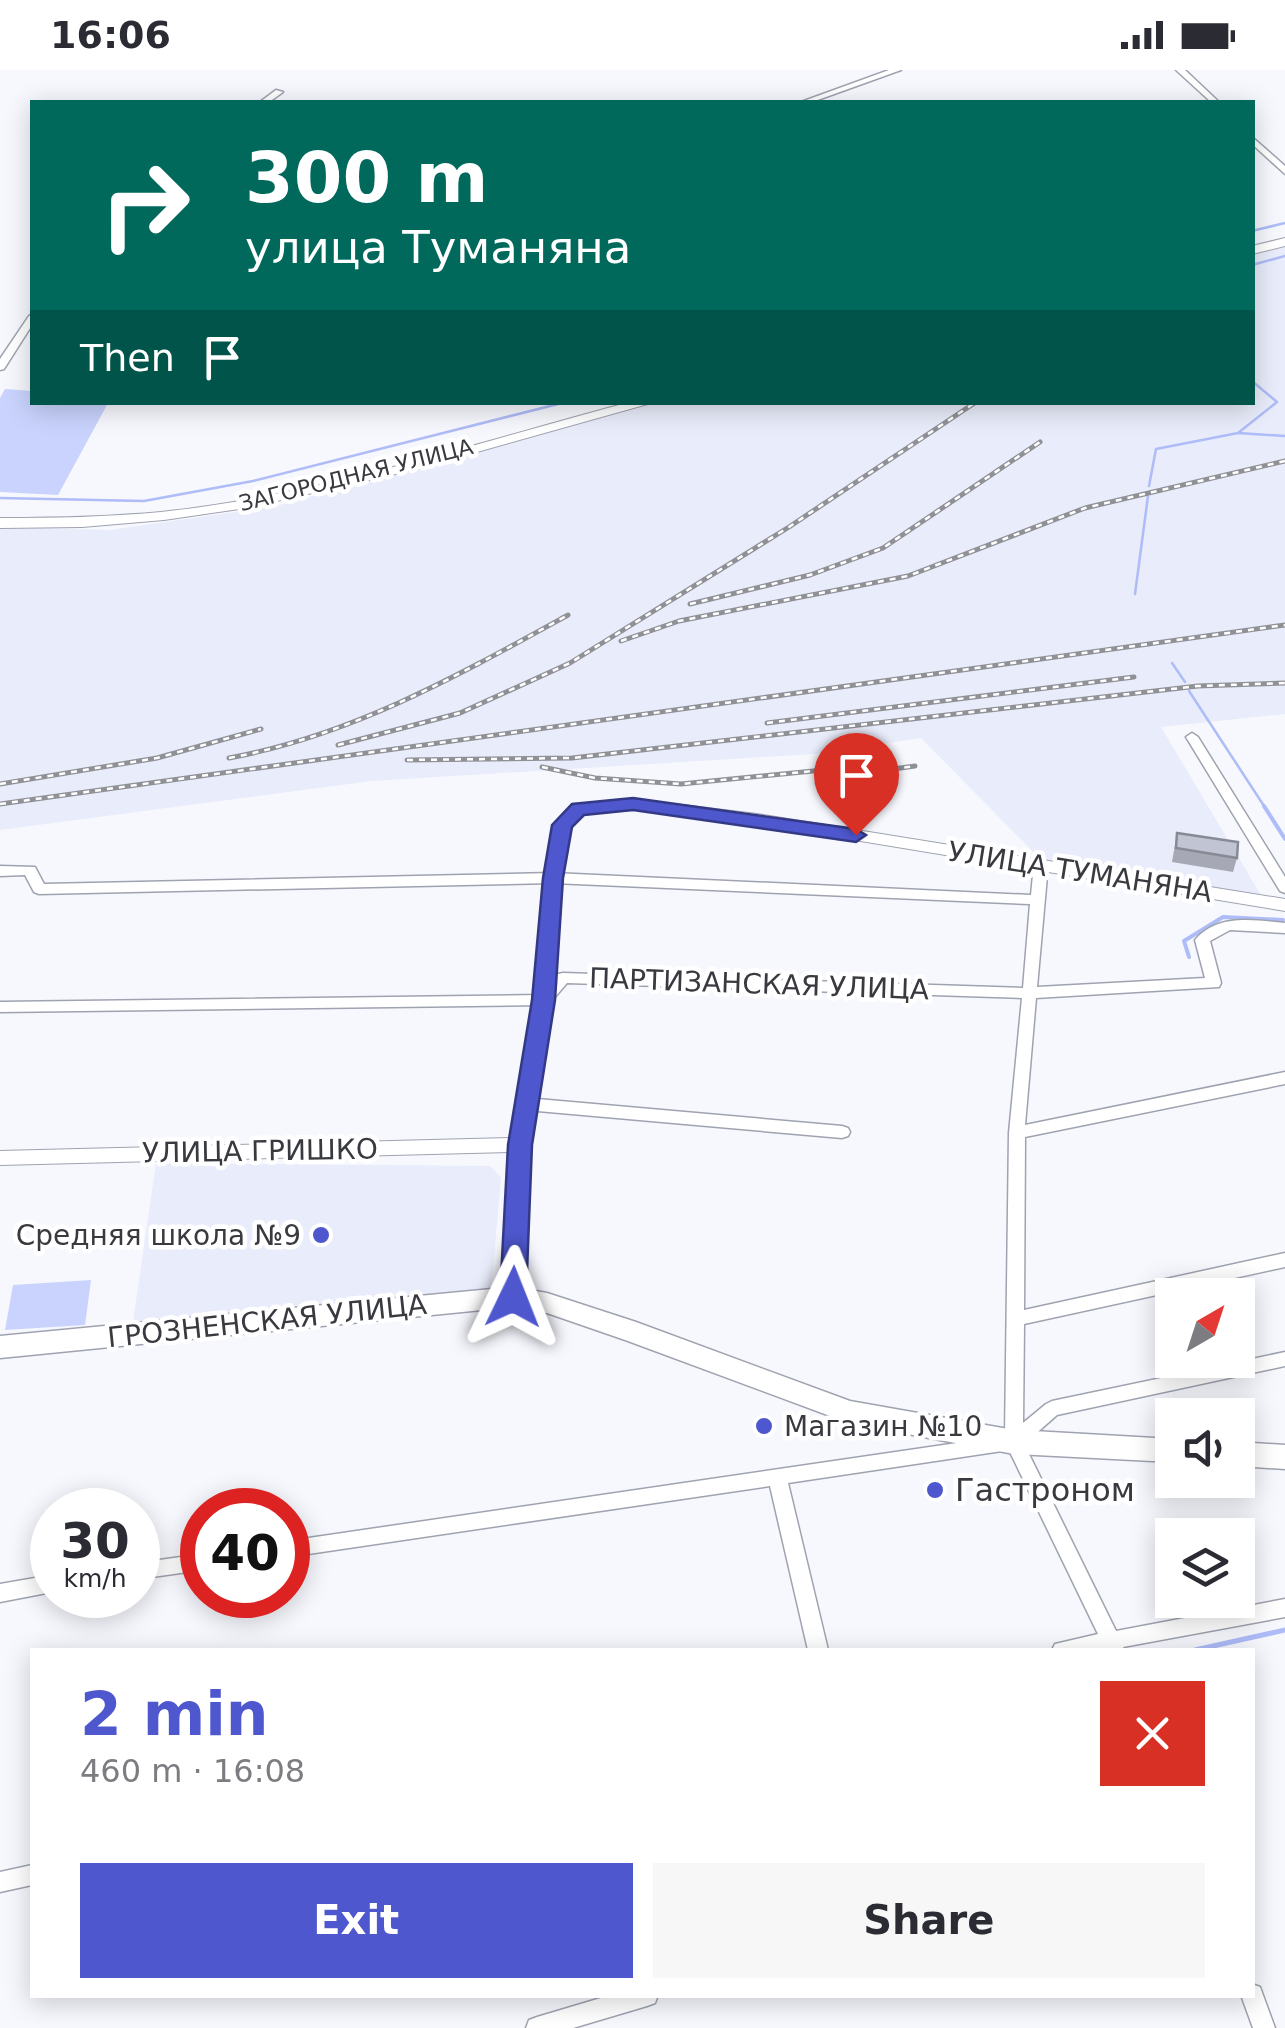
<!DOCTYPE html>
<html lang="en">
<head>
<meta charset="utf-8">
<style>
  :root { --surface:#fff; --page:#f7f7f7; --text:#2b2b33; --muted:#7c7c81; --accent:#4e57cd }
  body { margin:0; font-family:"DejaVu Sans",sans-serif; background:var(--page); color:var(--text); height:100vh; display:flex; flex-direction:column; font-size:38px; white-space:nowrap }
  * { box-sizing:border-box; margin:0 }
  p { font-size:32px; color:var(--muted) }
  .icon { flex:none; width:55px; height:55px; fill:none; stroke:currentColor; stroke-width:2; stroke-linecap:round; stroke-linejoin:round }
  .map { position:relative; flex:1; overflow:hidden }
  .drawer { position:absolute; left:30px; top:1578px; width:1225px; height:350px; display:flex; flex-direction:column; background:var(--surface); border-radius:0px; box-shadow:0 5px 25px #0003 }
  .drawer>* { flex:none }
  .banner { position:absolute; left:30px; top:30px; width:1225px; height:305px; border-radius:0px; box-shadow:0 5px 25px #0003; background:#00695c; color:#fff; overflow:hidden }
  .needle { width:65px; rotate:39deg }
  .tools { position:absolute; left:1155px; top:1208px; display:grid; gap:20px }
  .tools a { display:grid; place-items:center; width:100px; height:100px; border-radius:0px; background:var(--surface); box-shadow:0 5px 25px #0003; font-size:50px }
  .speed { position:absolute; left:30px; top:1418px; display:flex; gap:20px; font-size:50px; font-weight:700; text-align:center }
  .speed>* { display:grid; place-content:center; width:130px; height:130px; border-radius:50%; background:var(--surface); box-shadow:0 5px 25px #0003; line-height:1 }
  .speed small { font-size:25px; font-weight:400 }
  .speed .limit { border:15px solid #d22; background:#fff; color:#111 }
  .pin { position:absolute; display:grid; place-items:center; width:85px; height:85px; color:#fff; margin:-102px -42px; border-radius:50% 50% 50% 0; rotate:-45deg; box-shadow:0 0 10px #0007 }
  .pin .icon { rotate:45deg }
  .me { position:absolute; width:110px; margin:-55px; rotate:2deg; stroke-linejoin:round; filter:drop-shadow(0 0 8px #0008) }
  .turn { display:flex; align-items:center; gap:35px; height:210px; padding:0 50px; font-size:45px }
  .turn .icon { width:130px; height:130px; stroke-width:2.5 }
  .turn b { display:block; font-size:70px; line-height:85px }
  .then { display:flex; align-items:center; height:95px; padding:0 50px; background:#0003; gap:20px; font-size:38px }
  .round { display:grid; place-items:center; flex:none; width:105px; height:105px; border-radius:0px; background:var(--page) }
  .head { display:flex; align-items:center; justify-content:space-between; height:170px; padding:0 50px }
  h1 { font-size:60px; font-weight:800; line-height:75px; color:var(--accent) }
  .primary-button { display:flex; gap:20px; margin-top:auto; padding:20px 50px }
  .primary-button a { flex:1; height:115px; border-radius:0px; background:var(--accent); color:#fff; font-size:40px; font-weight:800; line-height:115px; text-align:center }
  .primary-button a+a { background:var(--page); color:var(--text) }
  .status { display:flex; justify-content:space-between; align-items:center; height:70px; padding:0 50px; background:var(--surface); direction:ltr }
  .status svg { height:28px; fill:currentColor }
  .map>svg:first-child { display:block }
</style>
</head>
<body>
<div class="status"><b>16:06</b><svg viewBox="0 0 49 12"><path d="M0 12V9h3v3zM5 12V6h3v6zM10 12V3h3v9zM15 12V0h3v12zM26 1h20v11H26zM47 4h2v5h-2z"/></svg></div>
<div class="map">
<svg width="1285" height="1958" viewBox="0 0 1285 1958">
  <rect width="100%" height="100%" fill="#f7f8fe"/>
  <path fill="#e9ecfa" d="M1285,171V644L1161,657L1262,827L1046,795L921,668L814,684L372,711L0,760V457L110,460L276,436L654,333L1252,332L1253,179Z
    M156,1093L490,1096L501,1107L491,1223L133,1252Z"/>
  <path fill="#c9d3fd" d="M5,319L32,321V332L108,333L58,425L0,422V328Z
    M91,1210L85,1255L5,1260L13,1215Z"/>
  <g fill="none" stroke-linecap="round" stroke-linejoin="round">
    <path stroke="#aebcf8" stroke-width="2.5" d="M1252,161L1285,153
      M1252,195L1285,186
      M1238,363L1285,366
      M1149,416L1156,379L1238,363L1277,332L1252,311
      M0,428L144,431L253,411L566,332
      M1135,524L1148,426
      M1172,593L1185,612
      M1189,621L1266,739"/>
    <path stroke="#aebcf8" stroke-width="4" d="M1264,736L1285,769
      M1189,887L1184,871L1223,847L1283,850"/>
    <path stroke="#aebcf8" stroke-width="5" d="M1195,1580L1285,1560"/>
    <defs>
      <path id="minor" d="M889,0H901L812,32H801Z
        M1176,0H1185L1219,32H1211Z
        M276,20L283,22L269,32H260Z
        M1252,67L1285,96V104L1252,74Z
        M32,245V255L4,299L0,300V289L29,246Z
        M1192,663L1198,667L1285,807V823L1280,821L1186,667Z
        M1041,790L1048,795L1037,917L1205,908L1195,870C1218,843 1253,850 1285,853V863L1230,860L1210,871L1221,913L1219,917L1036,928L1025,1055L1285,1002V1014L1025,1067L1024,1240L1285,1183V1197L1024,1254L1023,1353L1046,1334L1052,1331L1285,1282V1296L1057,1345L1024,1374L1116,1561L1285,1529V1547L1123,1577L1125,1580H1052L1055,1574L1098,1564L1009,1380L788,1413L828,1580H808L770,1416L288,1487V1471L1005,1366L1009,1063L1022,928L567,913L549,934L544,935L0,942V932L540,925L558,904L563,903L1023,918L1030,834L553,813L39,824L34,822L25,805L0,806V796L35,797L44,814L553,803L1031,825L1034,795Z
        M526,1028L842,1056L848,1058L850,1062L848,1066L842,1068L526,1040L521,1038L518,1034L521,1030Z
        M202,1484V1500L138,1509V1493Z
        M52,1505V1522L0,1532V1514Z
        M32,1795V1815L0,1822V1802Z
        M1252,1914L1260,1917L1275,1958H1253L1241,1925H1252Z
        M611,1925H658L655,1933L647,1936L573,1958H526L529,1950L537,1947Z"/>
      <path id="tertiary" d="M633,729L757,744L1285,829V841L757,754L633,739L583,744L570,757L561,808L553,930L529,1075L523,1227L520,1233L513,1235L506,1233L503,1227L510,1082L0,1095V1081L512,1068L535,930L545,808L554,755L574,735Z"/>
      <path id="secondary" d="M1285,168V176L1252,184V176Z
        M630,332H655L413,400L246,438L164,450L82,457L0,458V448C54,448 107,447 161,442C320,425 476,373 630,332Z"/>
      <path id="primary" d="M513,1217L547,1223L636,1252L850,1331L1014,1360L1172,1369V1392L1014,1384L849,1353L628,1271L547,1243L513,1237L0,1288V1266Z
        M1238,1372L1285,1375V1399L1238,1396Z"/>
    </defs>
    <use href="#minor" stroke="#9fa3b0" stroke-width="3"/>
    <use href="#tertiary" stroke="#9fa3b0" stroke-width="2"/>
    <use href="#secondary" stroke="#9fa3b0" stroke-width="2"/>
    <use href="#primary" stroke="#9fa3b0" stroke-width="3"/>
    <use href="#minor" fill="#fff" fill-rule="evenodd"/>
    <use href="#tertiary" fill="#fff" fill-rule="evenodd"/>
    <use href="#secondary" fill="#fff" fill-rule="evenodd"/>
    <use href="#primary" fill="#fff" fill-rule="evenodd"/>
    <defs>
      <path id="rail" d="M690,534L810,505L883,478L1040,372
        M621,571L679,551L908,506L1085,438L1285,391
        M767,653L1134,607
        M338,675L460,643L570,593L789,457L976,332
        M229,688C353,665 459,605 568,545
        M407,690L572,688L1198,616L1285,613
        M542,697L595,708L681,714L834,699
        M821,709L915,696
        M0,714L157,688L261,659
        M0,734L1285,555"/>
    </defs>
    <use href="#rail" stroke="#909197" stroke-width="5"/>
    <use href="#rail" stroke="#fff" stroke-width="2.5" stroke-dasharray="6" stroke-linecap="butt"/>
  </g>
  <path fill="#a6a9b5" d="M1177,763L1237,788L1233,802L1172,792Z"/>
  <path fill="#c1c4d3" stroke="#878994" stroke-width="2.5" d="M1177,763L1238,772L1237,788L1176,778Z"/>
  <path fill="#4e57cd" stroke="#333985" stroke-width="2.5" d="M633,728L856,759L866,765L856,772L633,740L584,745L572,757L563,808L555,930L532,1075L526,1227L522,1234L513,1237L504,1234L500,1227L508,1075L532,930L543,808L552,755L572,734Z"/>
  <g fill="#4e57cd" stroke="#fff" stroke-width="4">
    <circle cx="321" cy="1165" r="10"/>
    <circle cx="764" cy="1356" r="10"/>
    <circle cx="935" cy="1420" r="10"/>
  </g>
  <g text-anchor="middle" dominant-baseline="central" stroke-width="9" stroke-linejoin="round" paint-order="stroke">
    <g font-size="22" fill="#393a40" stroke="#fff">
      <text transform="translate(356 405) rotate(-14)">ЗАГОРОДНАЯ УЛИЦА</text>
    </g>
    <g font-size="28" fill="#393a40" stroke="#fff">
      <text transform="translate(1080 802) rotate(9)">УЛИЦА ТУМАНЯНА</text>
      <text transform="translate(759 914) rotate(2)">ПАРТИЗАНСКАЯ УЛИЦА</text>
      <text transform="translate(260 1081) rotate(-1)">УЛИЦА ГРИШКО</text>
      <text transform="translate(267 1251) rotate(-6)">ГРОЗНЕНСКАЯ УЛИЦА</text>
    </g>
    <g font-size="28" fill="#393a40" stroke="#fff" text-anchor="end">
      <text x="301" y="1165">Средняя школа №9</text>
      <text x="784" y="1356" text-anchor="start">Магазин №10</text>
    </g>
    <g font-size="32" fill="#393a40" stroke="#fff" text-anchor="start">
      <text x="955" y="1420">Гастроном</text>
    </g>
  </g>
</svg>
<div class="tools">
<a><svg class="needle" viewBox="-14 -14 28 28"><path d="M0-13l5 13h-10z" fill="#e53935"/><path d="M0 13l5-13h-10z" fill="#7c7c81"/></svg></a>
<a><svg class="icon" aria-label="sound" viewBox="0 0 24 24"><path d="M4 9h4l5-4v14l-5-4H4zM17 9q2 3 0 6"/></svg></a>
<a><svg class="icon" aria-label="layers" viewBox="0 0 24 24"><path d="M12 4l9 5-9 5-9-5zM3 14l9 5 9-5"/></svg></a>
</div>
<div class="speed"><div>30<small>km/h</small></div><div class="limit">40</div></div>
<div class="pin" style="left:856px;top:765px;background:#d93025"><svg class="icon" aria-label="arrive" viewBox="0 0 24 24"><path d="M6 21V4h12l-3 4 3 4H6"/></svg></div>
<svg class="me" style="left:513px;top:1227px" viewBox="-20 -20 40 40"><path d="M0-17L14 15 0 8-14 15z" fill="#4e57cd" stroke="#fff" stroke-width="4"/></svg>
<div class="banner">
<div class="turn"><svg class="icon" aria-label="right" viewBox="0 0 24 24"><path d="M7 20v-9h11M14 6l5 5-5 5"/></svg><div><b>300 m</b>улица Туманяна</div></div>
<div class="then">Then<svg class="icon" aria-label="arrive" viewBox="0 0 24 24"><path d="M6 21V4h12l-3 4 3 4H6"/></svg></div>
</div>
<section class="drawer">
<div class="head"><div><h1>2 min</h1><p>460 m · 16:08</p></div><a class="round" style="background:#d93025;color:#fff"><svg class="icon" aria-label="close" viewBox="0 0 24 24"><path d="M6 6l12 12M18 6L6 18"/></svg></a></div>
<div class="primary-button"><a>Exit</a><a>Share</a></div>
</section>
</div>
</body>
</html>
